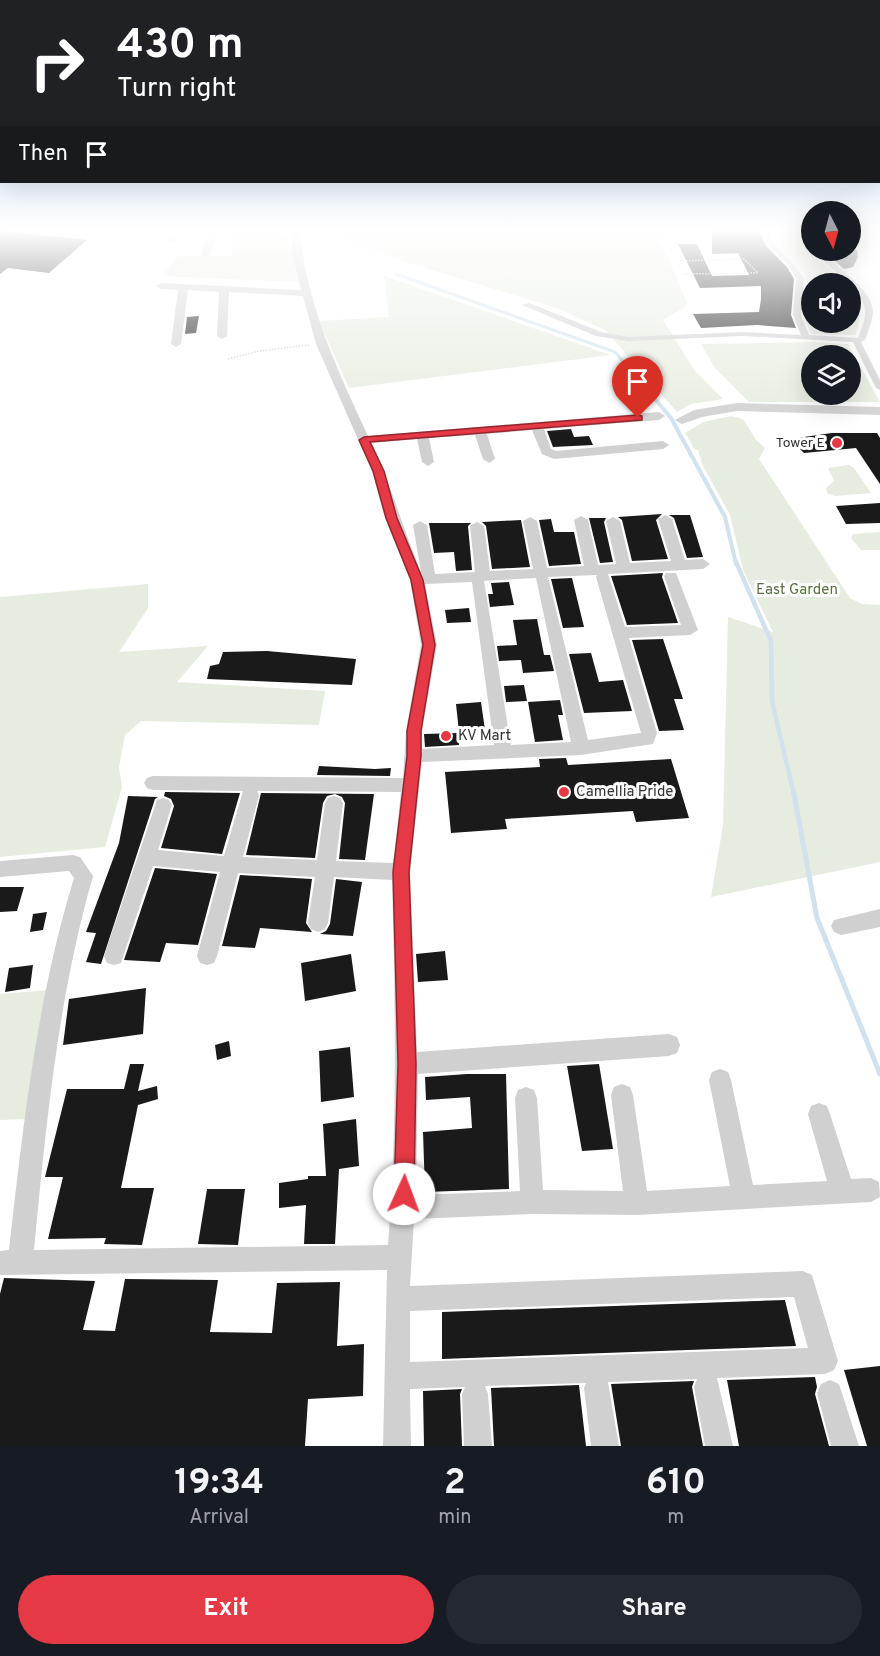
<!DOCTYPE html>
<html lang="en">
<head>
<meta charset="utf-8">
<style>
  :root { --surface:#171b24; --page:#242831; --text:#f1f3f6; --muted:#9ea1a6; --accent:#e63946 }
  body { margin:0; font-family:Overpass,sans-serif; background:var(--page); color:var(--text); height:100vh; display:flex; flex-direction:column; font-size:22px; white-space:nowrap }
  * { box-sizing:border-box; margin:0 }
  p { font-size:20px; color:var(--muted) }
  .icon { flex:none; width:33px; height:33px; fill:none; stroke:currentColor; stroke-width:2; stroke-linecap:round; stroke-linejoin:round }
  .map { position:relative; height:1446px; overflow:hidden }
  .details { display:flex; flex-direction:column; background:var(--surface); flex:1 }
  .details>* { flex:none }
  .guide { position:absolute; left:0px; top:0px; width:880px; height:183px; box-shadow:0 6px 24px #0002; background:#202124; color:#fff; overflow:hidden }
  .needle { width:39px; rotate:174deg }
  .fabs { position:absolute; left:801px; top:201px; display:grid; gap:12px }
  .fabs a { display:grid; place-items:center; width:60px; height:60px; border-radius:50%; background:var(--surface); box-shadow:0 6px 24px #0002; font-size:30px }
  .pin { position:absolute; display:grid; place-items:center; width:51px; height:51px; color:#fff; margin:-62px -26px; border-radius:50% 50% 50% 0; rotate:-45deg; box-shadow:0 0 6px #0007 }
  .pin .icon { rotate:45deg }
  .me { position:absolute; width:66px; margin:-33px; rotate:2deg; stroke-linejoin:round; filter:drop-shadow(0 0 4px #0008) }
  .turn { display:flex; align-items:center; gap:21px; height:126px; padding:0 18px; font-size:27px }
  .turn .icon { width:78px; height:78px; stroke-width:2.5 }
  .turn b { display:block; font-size:42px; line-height:51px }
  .then { display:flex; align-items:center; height:57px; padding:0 18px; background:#0003; gap:12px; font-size:22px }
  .eta { display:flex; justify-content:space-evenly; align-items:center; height:102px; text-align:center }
  .eta b { font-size:36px; font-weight:700; line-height:42px }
  .primary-button { display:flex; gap:12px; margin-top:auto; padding:12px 18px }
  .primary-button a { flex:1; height:69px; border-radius:36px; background:var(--accent); color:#fff; font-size:24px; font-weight:700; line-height:69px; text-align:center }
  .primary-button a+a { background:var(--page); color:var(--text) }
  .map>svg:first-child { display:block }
</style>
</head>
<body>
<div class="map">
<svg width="880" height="1446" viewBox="0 0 880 1446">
  <rect width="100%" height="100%" fill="#fff"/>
  <path fill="#e6ecdf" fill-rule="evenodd" d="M231,231H279L288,236L298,282L162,276L177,256H232Z
    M327,231H683L686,234L659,237L688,305L663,320L695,371L723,399L691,404L677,412L605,330L557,308L399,260Z
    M772,231H801C805,255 830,267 846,283L812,284V322H850L851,289C863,304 860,317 856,335L811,334L803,314L808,284L805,275L775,242Z
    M384,276L611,355L349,388L319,321L389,317Z
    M814,342L848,344L880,402H749L715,368L701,344ZM812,356H850V394H812Z
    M731,416L743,419L756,440L765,448L759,459L850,598L862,604L880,605V862L711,897L723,825L728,617L773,632L743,570L730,515L702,464L698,450H695L685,433L703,422Z
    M849,465L854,468L871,493L835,496L827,493L826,488L834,481L828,468Z
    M880,532V550H861L851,538L853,534Z
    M148,584V608L119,652L208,646L177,682L325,691L319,725L141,721L125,735L119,767L122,787L105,847L0,857V597Z
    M49,990L27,1119L0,1120V994Z"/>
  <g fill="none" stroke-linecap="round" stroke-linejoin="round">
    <path stroke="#cfe2ee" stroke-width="3" d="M396,274L615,352L638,379"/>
    <path stroke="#cfe2ee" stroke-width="4" d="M637,378L671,418L725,517L736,564"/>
    <path stroke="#cfe2ee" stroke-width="4.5" d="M736,562L771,641L772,701L794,795"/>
    <path stroke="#cfe2ee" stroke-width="5" d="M794,794L817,918L880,1074"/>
  </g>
  <path fill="#1a1a1a" d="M0,231H2L87,240L49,273L8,268L0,274Z
    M712,231H759L766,246L787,267L794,279L791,315L796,328L757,325L701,328L693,314L759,312L761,299V286L700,288L678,244H697L712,276L749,275L738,253L712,254Z
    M823,250H857L858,257L853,267L844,269Z
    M199,316L196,333L185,334L187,317Z
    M571,429L574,437L589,436L593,445L553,447L547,431Z
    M832,433H877L880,438V484L856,448L804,453L790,439Z
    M880,503V523L846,524L836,506Z
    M662,514L656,520L668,559L632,561L622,520L618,517Z
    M669,515H690L703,557L687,558L674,518Z
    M589,518H606L604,522L613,562L600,563Z
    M551,519L554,532H574L581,564L549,566L539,520Z
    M521,520L530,567L492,569L486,526L482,522Z
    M429,523H471L468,526L472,570L456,571L454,552L434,553Z
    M663,573L662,577L678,623L627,625L611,576Z
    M572,578L584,627L563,628L551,579Z
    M509,582L514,605L490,607L488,594H493L491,583Z
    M469,608L471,622L447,623L445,610Z
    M537,619L544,655H550L554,671L523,673L521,660L499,661L497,646L517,645L513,620Z
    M663,639L683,699H674L684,730L659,731L632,640Z
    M267,651L356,659L352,685L207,679L210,666L219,664L223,652Z
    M591,653L599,682L623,680L632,711L584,713L569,654Z
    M524,685L527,701L506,702L504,686Z
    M560,700L563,715H558L563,740L535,742L528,702Z
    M481,702L485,730L459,732L456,704Z
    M457,733L459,745L425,747L424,734Z
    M566,758L568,765L671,759L689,818L636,822L633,811L505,819L507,829L451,833L445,772L540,767L539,759Z
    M319,766L375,769L391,768L390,776L317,775Z
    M165,792L240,793L222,854L161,848L174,806L171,799L164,796Z
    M261,793L374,794L365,860L339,859L345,803L342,797L335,794L327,796L323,803L315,858L246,855Z
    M128,796L158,797L155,799L101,964L86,962L96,933L86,932L119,843Z
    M155,868L217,874L198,945L166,943L160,962L124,960Z
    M240,875L312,879L306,923L312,932L260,928L255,948L222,946Z
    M336,879L362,882L353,936L320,934L326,931L330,924Z
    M0,887H24L17,911L0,912Z
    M47,912L43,930L30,932L33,914Z
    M445,951L448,980L418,982L416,954Z
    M351,954L356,991L305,1001L301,963Z
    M33,965L30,988L5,992L9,968Z
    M146,988L143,1034L63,1045L69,999Z
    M229,1041L231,1056L217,1060L215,1045Z
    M350,1047L354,1097L321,1102L319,1051Z
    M130,1064H144L138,1091L157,1086L158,1099L138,1105L121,1188H154L142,1245L104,1244L106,1238L48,1239L63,1177H45L67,1089H124Z
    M599,1064L613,1149L582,1151L567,1066Z
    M467,1074H506L509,1189L425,1192L423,1132L472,1128L470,1097L426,1100L425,1077Z
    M356,1119L359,1166L339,1169L335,1244H304L306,1205L279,1208V1183L308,1179V1176H326L323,1124Z
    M207,1189H245L238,1245L198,1244Z
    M4,1278L95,1281L83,1330L115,1331L125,1279L218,1280L210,1332L272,1333L277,1283L340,1282L337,1346L364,1344L363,1396L308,1399L305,1446H0V1294Z
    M785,1300L796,1346L442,1359V1312Z
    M880,1366V1446H867L844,1370Z
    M815,1377L817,1387L815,1394L829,1446H739L727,1380Z
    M694,1381L692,1387L703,1446H621L611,1384Z
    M579,1385L586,1446H494L491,1388Z
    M462,1389L460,1394L462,1446H424L423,1391Z"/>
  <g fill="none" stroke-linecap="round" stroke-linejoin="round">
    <path stroke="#cdcdcd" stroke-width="1.5" stroke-dasharray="1.5 1.5" stroke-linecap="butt" d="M677,261L744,259L758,273L683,274
      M228,359L259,351L309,345"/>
    <path fill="#d0d0d0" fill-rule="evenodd" d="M763,231H769L773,242L794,264L804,278L801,315L809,335L858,338C861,329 866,319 865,310C863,287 827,268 812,250H819C834,266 874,289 873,313C872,322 868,331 865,340L861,342L880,380V390L876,388L853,342L742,336L628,341L596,336L522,305L529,303L601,332L628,337L742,332L801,335L793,315L796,278L789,266L768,244Z
      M805,231H811L812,248L806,243Z"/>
    <path fill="#d0d0d0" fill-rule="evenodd" d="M88,231H97L92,236L89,235Z
      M132,231H141L139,238H133Z
      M169,231H178L174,243L166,241Z
      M208,231H217L211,254L206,257L201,254Z
      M291,231H300C306,304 338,371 368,436L659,412L665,416L659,420L544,429L551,449L556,451L663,441L669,445L663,449L554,459L542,454L532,430L487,434L495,459L489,463L483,459L475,435L429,438L434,462L428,466L422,462L417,439L372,443C391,485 403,529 421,572L413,525L420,521L427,525L435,574L475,572L470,526L477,522L484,526L490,571L533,569L523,521L530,517L537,521L547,568L584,566L574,520L581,516L588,520L598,565L616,564L606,521L613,517L620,521L630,563L671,561L658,519L665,515L672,519L685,560L703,559L710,564L703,569L608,574L625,627L681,625L664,576L666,573H676L698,630L690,635L629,638L657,733L653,744L581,755L422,762L410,872L417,1052L669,1034L677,1037L680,1045L677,1053L669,1056L418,1074L416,1195L520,1191L515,1098L518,1090L526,1087L534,1090L537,1098L543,1190L623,1191L611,1095L614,1087L622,1084L630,1087L633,1095L647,1191L730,1186L709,1080L712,1072L720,1069L728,1072L731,1080L753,1185L827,1181L808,1114L811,1106L819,1103L827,1106L830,1114L851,1179L871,1178L879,1182L880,1197L871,1202L637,1215L532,1214L414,1219L410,1286L803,1271L812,1275L838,1361L834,1370L825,1374L717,1378L733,1446H705L694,1387L697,1379L608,1382L619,1446H591L584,1388L586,1383L485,1386L488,1394L492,1446H464L462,1394L465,1387L410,1389L411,1446H383L387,1270L0,1275V1251L9,1250C23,1125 37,999 74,878L69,871L0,877V861L73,855L80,857L93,876C58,998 46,1124 34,1250L388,1245C398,1123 395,1002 392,880L334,877L328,923L325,929L318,932L311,929L308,923L315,877L238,873L217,956L214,963L207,965L200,963L197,956L220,872L153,866L121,963L114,965L107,963L104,956L157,800L163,798L169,800L172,805L158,850L224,856L243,791L153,790L147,788L144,783L147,778L153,776L403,778L406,731L421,645L410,580L385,518L372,471L316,344L303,296L229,292L227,336L222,339L217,336L219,292L188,290L181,344L176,347L171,344L178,290L161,289L156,286L161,283L301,290L292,256ZM597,575L596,577L641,733L588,740L548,577ZM536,578L571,742L511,745L484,581ZM472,582L494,745L422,749V731L437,645L425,584ZM257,791L401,792L393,863L336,861L343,803L340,798L334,796L328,798L325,803L317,860L243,857L259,795ZM794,1297L808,1348L410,1362V1311Z
      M880,909V927L841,935L834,932L831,926L834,920Z
      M830,1380L839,1384L859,1446H831L817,1393L821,1384Z"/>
    <path fill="#d0d0d0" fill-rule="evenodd" d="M737,403L880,407V415L737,411L702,417L682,424L675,420L694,410Z"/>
  </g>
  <linearGradient id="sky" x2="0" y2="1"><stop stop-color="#9ec6ea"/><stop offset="0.53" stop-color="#fff"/><stop offset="1" stop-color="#fff" stop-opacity="0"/></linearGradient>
  <rect width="880" height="434" fill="url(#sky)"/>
  <path fill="#e63946" stroke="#96252e" stroke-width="1.5" d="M638,415L642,416V420L370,442L384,471L397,518L423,580L435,645L421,731V756L409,872L416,1064L414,1194L411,1201L404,1204L397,1201L394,1194L398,1064L393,872L407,756V731L423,645L411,580L386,518L373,471L359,440L364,437Z"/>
  <g fill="#e63946" stroke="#fff" stroke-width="2">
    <circle cx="837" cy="443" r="6"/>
    <circle cx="446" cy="736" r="6"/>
    <circle cx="564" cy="792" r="6"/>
  </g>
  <g text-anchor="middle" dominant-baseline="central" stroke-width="6" stroke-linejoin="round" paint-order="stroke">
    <g font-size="14" fill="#333" stroke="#fff" text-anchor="end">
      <text x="825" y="443">Tower E</text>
    </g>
    <g font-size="15" fill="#56703f" stroke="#fff">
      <text x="797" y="590">East Garden</text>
    </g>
    <g font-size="15" fill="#333" stroke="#fff" text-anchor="start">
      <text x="458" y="736">KV Mart</text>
      <text x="576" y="792">Camellia Pride</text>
    </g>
  </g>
</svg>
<div class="fabs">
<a><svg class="needle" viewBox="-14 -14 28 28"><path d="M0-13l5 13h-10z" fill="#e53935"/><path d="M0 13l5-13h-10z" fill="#9ea1a6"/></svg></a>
<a><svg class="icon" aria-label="sound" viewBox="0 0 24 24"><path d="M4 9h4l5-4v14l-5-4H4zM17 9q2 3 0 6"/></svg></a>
<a><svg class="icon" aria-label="layers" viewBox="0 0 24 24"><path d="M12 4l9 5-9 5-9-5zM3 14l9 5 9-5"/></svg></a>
</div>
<div class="pin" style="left:638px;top:418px;background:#d93025"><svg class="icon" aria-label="arrive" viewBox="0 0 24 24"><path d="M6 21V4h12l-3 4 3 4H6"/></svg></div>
<svg class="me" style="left:404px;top:1194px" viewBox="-20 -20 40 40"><circle r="19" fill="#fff"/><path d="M0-13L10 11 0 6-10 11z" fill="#e63946"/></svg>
<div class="guide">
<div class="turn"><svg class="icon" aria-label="right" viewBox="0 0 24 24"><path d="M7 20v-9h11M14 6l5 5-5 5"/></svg><div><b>430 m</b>Turn right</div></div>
<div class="then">Then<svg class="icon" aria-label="arrive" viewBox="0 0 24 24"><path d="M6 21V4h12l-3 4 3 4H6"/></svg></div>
</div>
</div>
<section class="details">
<div class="eta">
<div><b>19:34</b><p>Arrival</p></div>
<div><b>2</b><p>min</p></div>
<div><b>610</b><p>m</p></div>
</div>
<div class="primary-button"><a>Exit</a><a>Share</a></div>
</section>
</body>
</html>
